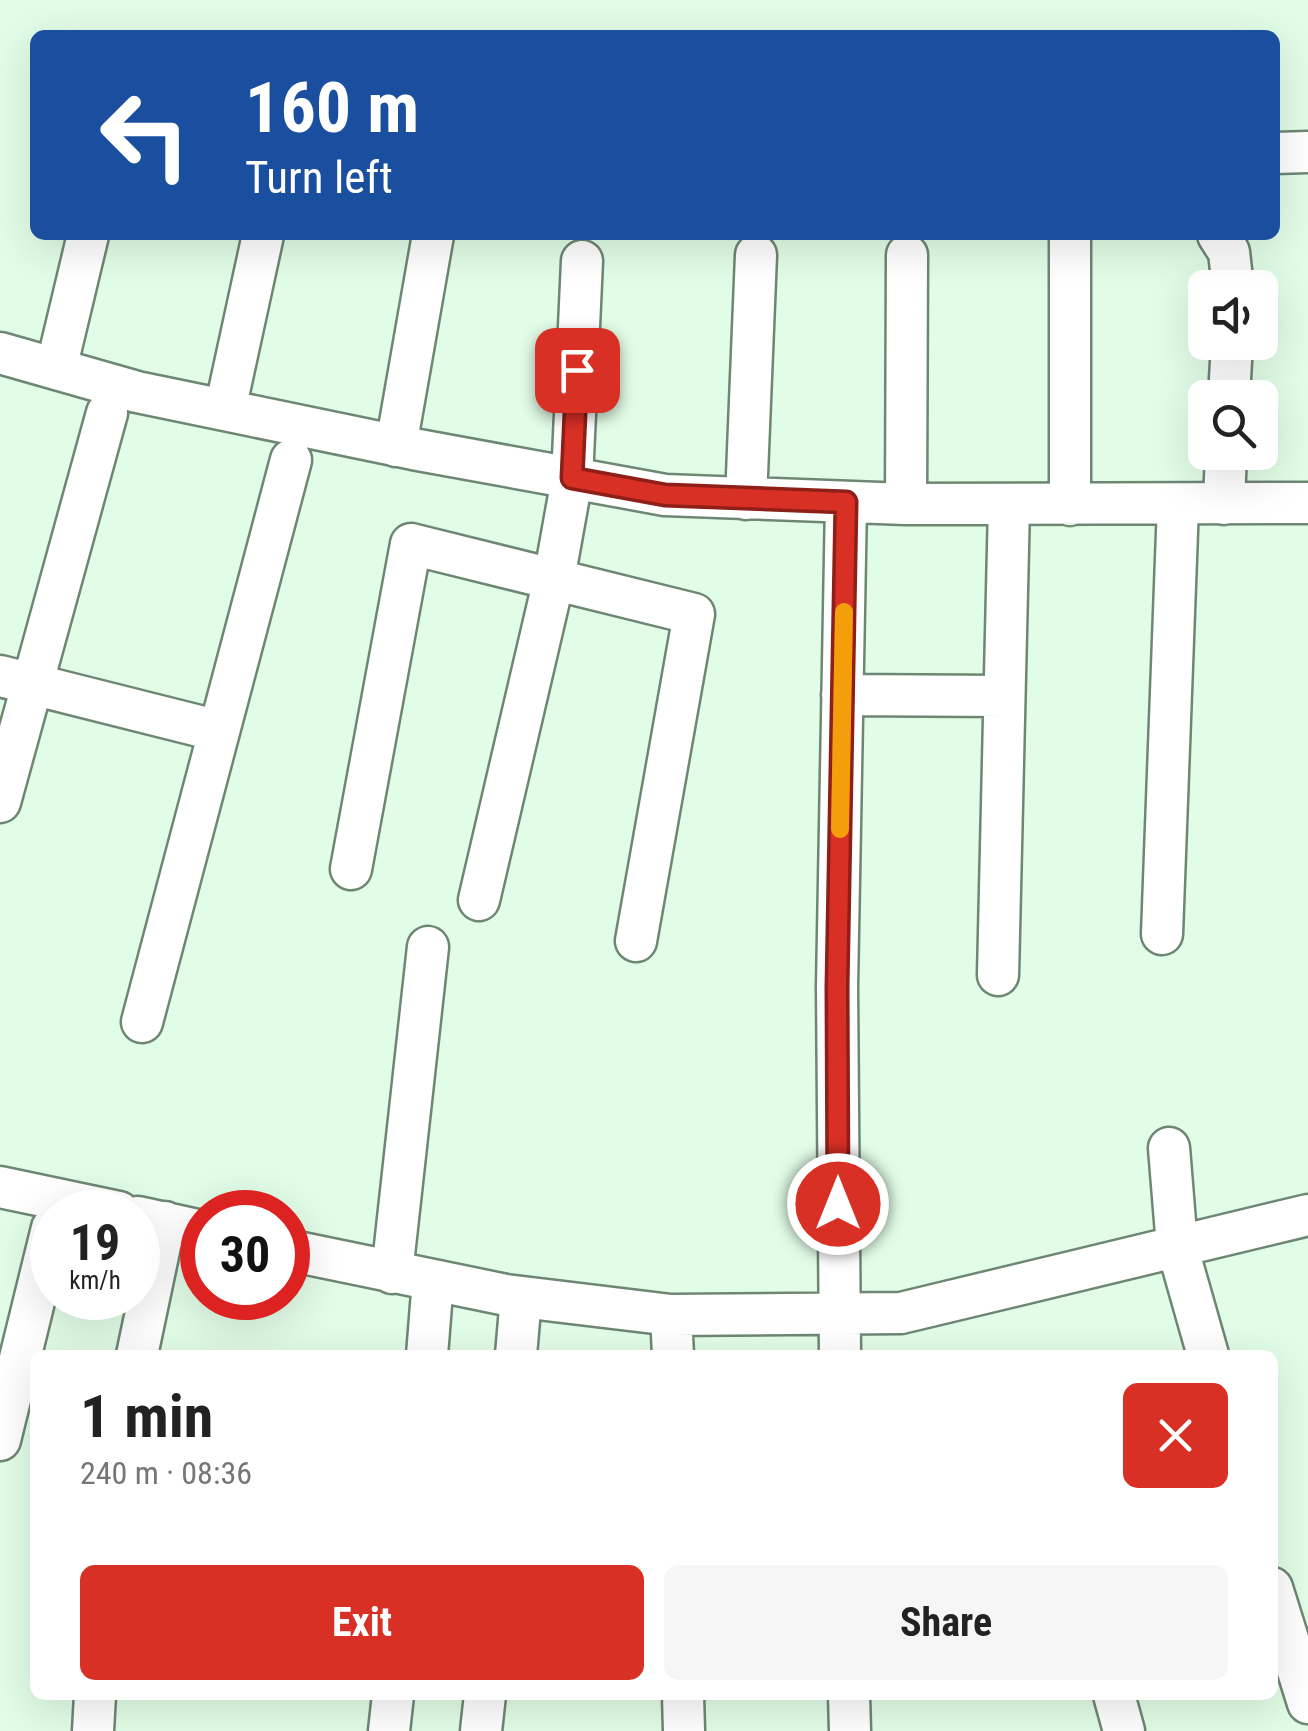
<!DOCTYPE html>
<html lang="en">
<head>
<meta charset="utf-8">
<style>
  :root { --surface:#fff; --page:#f6f6f6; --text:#222; --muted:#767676; --accent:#d93025 }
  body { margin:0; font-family:"Roboto Condensed",sans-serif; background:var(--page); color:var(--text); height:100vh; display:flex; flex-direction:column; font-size:38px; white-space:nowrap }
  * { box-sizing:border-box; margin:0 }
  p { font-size:32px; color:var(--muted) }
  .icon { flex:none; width:55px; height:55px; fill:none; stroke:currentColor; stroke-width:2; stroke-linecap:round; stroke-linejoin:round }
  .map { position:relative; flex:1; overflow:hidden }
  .panel { position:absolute; left:30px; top:1350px; width:1248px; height:350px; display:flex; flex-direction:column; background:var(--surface); border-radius:15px; box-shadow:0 10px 40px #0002 }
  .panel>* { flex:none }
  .top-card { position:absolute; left:30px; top:30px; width:1250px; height:210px; border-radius:15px; box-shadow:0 10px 40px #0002; background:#1a4fa0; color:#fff; overflow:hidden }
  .fabs { position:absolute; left:1188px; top:270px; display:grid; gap:20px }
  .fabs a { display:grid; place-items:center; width:90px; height:90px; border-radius:15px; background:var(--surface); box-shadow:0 10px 40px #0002; font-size:50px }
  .speed { position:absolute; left:30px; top:1190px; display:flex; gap:20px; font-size:50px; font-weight:700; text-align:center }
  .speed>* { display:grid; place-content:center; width:130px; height:130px; border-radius:50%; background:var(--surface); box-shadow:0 10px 40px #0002; line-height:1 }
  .speed small { font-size:25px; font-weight:400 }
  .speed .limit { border:15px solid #d22; background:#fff; color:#111 }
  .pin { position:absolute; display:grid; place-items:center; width:85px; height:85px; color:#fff; margin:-42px; border-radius:20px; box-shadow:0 5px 15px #0006 }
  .me { position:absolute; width:110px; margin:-55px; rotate:0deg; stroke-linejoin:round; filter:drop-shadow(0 0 8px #0008) }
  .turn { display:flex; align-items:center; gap:35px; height:210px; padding:0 50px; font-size:45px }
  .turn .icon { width:130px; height:130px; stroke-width:2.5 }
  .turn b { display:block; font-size:70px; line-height:85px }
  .round { display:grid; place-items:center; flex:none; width:105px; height:105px; border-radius:15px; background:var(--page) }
  .headline { display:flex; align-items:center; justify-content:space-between; height:170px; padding:0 50px }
  h1 { font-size:60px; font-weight:700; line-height:75px }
  .button { display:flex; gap:20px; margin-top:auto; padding:20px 50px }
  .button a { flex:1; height:115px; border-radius:15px; background:var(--accent); color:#fff; font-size:40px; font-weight:700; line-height:115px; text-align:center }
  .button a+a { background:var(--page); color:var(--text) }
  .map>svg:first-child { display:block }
</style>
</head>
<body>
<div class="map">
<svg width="1308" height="1731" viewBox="0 0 1308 1731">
  <rect width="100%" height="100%" fill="#e2fde7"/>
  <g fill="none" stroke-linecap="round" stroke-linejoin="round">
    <defs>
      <path id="minor" d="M1275,153L1308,152
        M1218,235L1229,252L1233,288
        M0,353L137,392L413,449L665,495L906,504L1308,503
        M56,369L88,235
        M1229,398L1232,342
        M225,410L263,235
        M396,446L433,235
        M746,499L756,255
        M906,504L907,255
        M1224,504L1226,452
        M1070,505V235
        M0,676L219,731
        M842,695L1004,696
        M0,802L107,413
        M351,869L411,544L694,614L636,941
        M479,900L554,579L572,479L582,261
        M1162,934L1178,505
        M998,975L1009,505
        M142,1022L291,460
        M1169,1148L1177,1246L1208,1355
        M0,1187L119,1212
        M138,1217L202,1231
        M288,1250L506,1295L671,1315L901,1313L1308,1215
        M392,1273L428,947
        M671,1315L673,1355
        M137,1355L165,1222
        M427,1355L433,1280
        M516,1355L521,1297
        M840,1355L837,987L846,502
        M0,1440L52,1228
        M1272,1588L1308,1703
        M683,1695L684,1731
        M849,1695L850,1731
        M1114,1695L1124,1731
        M93,1731L95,1695
        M389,1731L393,1695
        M481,1731L485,1695"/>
    </defs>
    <use href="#minor" stroke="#6e8773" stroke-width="45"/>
    <use href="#minor" stroke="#fff" stroke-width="40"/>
  </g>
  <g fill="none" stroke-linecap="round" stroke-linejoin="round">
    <defs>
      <path id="route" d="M577,370L572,478L665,495L846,502L837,987L838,1204"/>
    </defs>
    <use href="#route" stroke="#8d1f18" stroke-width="25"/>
    <use href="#route" stroke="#d93025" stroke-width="18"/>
    <path stroke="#f59e0b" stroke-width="18" d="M840,829L844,612"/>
  </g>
</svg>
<div class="fabs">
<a><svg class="icon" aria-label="sound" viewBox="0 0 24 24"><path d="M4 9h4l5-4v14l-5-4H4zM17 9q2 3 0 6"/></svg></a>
<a><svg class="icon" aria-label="search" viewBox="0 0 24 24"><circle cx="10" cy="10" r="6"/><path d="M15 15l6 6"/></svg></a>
</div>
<div class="speed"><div>19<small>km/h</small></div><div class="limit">30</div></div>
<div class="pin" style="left:577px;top:370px;background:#d93025"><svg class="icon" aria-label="arrive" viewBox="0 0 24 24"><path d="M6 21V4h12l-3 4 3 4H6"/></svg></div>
<svg class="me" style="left:838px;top:1204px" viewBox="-20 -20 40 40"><circle r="17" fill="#d93025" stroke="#fff" stroke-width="3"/><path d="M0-11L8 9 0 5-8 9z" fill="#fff"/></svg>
<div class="top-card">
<div class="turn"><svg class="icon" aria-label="left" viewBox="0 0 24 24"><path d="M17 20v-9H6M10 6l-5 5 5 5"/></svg><div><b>160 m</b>Turn left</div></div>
</div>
<section class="panel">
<div class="headline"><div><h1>1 min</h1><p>240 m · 08:36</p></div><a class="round" style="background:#d93025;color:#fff"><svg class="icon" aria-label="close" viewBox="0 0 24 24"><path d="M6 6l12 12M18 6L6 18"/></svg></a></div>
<div class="button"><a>Exit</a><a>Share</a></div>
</section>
</div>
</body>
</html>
